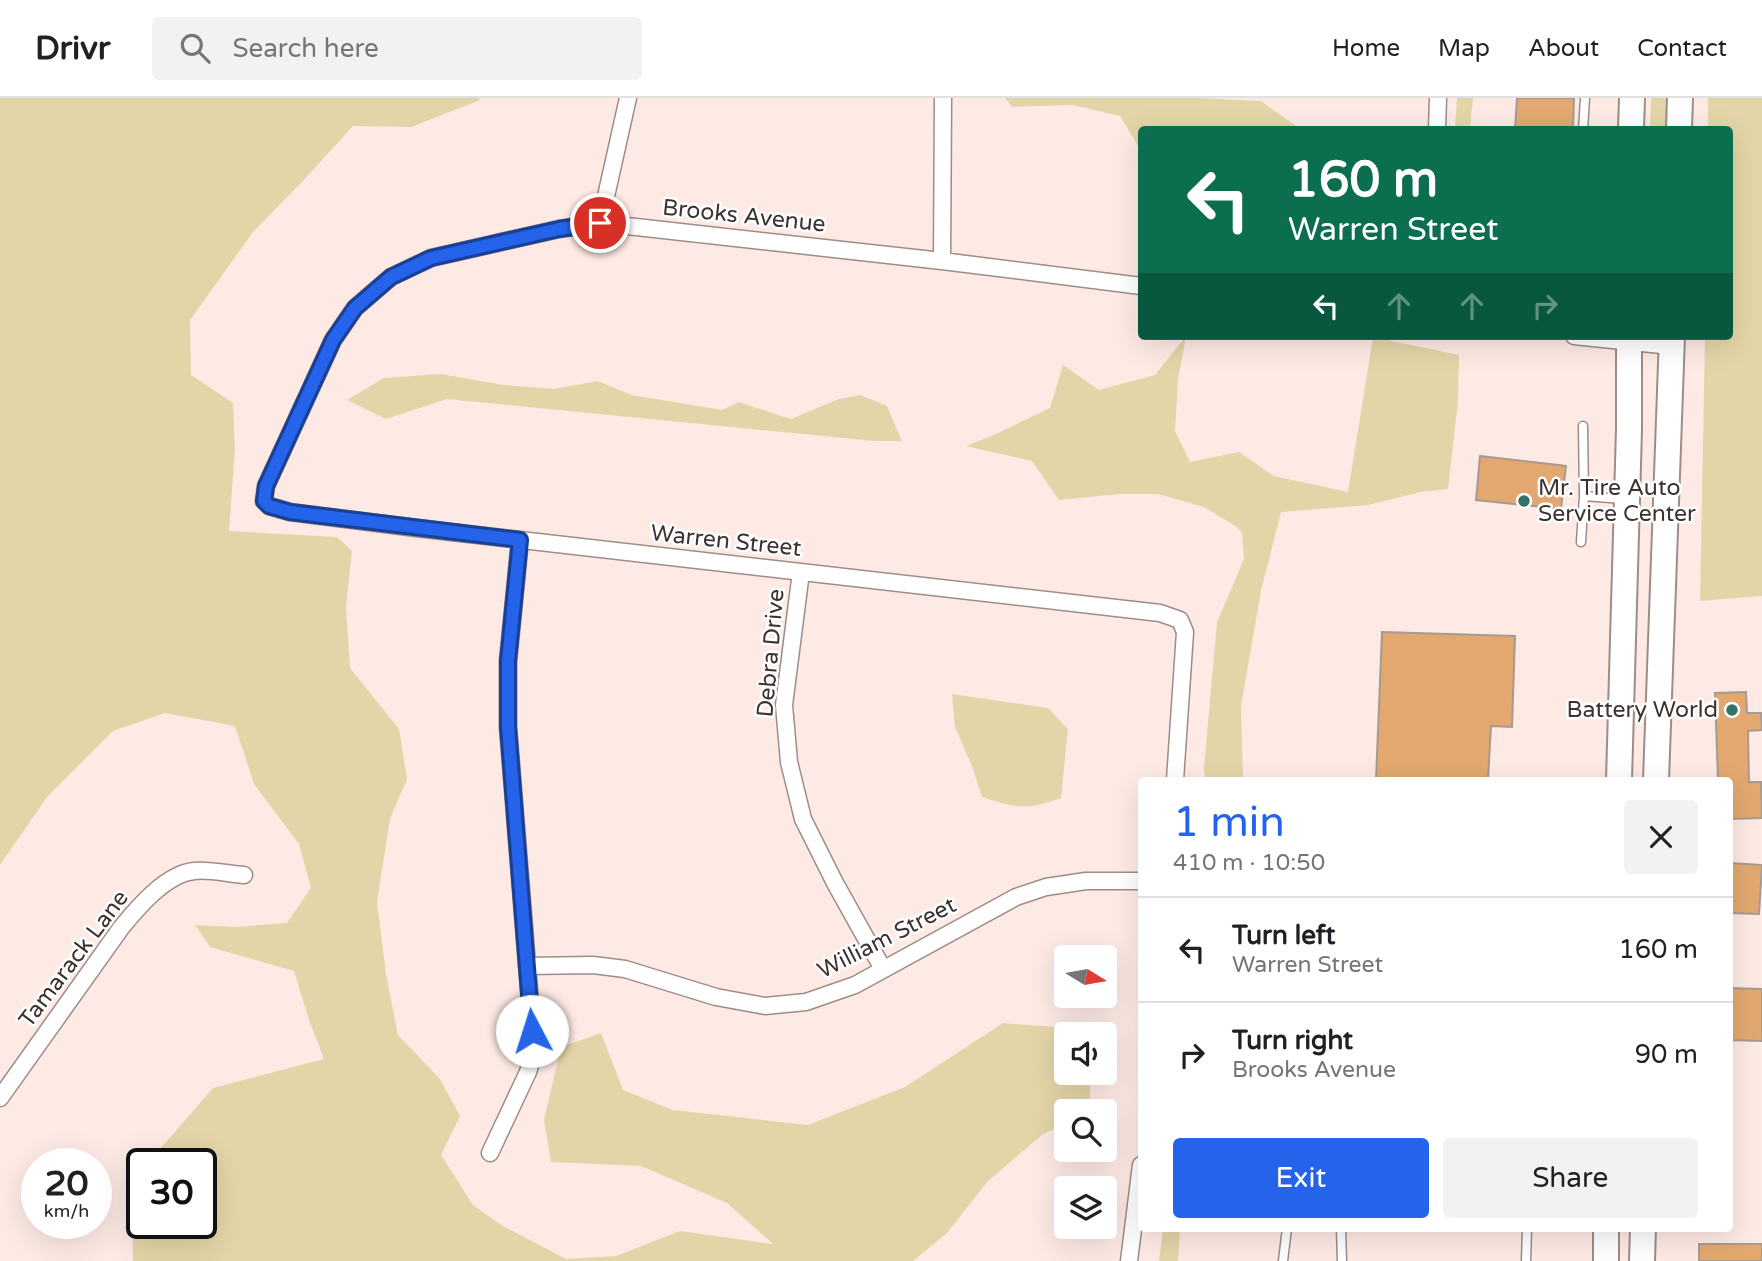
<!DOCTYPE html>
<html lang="en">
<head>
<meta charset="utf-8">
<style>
  :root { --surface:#fff; --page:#f2f2f2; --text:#202124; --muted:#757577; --line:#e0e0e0; --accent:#2563eb }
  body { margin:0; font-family:"Varela Round",sans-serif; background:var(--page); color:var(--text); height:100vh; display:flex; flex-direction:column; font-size:26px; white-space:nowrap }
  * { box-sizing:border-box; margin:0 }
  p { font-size:23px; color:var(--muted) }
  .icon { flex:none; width:38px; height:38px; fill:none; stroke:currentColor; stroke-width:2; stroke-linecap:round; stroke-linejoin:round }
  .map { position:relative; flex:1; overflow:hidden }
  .drawer { position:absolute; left:1138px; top:679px; width:595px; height:455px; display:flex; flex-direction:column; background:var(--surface); border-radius:7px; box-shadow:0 7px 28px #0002 }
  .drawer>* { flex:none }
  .banner { position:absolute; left:1138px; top:28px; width:595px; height:214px; border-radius:7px; box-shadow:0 7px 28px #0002; background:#0b6e4f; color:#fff; overflow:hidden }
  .needle { width:46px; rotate:101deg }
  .buttons { position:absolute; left:1054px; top:847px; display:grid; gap:14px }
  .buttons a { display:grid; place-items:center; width:63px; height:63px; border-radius:7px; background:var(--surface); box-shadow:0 7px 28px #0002; font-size:35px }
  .speed { position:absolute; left:21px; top:1050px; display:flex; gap:14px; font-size:35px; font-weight:700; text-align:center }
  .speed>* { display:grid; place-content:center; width:91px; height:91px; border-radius:50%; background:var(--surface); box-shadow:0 7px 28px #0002; line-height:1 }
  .speed small { font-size:18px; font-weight:400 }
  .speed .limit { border:4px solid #111; border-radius:10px; background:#fff; color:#111 }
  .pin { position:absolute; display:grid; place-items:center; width:60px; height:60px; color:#fff; margin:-30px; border:4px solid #fff; border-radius:50%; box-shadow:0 2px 7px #0007 }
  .me { position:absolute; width:77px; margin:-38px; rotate:355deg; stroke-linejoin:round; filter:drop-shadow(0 0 5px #0008) }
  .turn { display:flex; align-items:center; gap:24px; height:147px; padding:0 35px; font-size:32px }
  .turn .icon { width:91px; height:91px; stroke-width:2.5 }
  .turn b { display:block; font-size:49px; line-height:60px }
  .lanes { display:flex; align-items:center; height:66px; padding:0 35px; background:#0003; justify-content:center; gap:35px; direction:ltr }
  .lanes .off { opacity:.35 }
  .round { display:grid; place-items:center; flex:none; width:74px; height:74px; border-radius:7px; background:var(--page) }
  .headline { display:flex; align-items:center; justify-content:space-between; height:119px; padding:0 35px }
  h1 { font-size:42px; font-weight:600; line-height:52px; color:var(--accent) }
  .action { display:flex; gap:14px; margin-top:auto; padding:14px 35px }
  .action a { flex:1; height:80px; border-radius:7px; background:var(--accent); color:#fff; font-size:28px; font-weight:600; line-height:80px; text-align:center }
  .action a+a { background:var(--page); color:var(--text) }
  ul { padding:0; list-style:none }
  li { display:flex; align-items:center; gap:21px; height:105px; padding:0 35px; border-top:2px solid var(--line) }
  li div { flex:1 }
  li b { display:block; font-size:26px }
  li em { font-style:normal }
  header { display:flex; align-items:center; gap:42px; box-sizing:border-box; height:98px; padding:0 35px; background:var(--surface); border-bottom:2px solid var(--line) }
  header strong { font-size:33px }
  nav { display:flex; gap:38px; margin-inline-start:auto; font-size:24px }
  .search { width:490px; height:63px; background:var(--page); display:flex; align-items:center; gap:18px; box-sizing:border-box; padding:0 24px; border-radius:7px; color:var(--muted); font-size:26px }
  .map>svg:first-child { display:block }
</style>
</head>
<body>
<header>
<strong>Drivr</strong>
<div class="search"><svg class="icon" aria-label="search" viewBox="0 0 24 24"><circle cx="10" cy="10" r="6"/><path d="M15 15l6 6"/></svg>Search here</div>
<nav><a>Home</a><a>Map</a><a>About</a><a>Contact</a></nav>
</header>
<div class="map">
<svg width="1762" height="1163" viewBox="0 0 1762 1163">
  <rect width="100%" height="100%" fill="#feeae5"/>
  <path fill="#e4d5a8" d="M0,0H480L478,3L411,29L353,28L300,86L253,134L190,222L191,277L233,305L235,351L229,433L337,439L352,453L346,509L350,570L399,631L407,681L390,721L377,804L386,876L398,937L440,981L460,1018L441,1057L473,1107L503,1128L566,1161L616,1158L680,1133L773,1146L727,1105L641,1068L551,1064L544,1022L561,949L601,935L623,992L673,1012L808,1027L905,989L1003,925L1056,929L1066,940V975H1090V1013H1066V1026L1043,1036L988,1083L947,1135L913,1163H133L132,1083L142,1072V1125H201V1066H147L213,990L324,961L310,925L294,873L210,849L195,827L236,829L287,825L311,790L299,746L254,686L235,628L165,615L113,633L47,699L0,767Z
    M1005,0H1199L1261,3L1300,31L1141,32L1140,51L1120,18L1073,7L1012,9Z
    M1457,0H1473L1470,31H1455Z
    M1651,0H1667L1666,31H1650Z
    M1708,0H1762V498L1700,503L1705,238H1729V32L1708,31Z
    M1186,238L1178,282L1175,333L1190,364L1239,354L1274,378L1348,394L1373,239L1459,257L1458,303L1448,391L1421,394L1368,407L1281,414L1261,493L1241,608L1243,682H1205L1204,670L1217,524L1244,461L1242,435L1237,429L1204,409L1158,396H1120L1059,402L1032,363L966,348L996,336L1050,310L1063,267L1099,292L1155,277Z
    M441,276L504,287L554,291L598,283L631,297L722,312L739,304L791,321L839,301L860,297L887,308L902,343H874L447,301L386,321L347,302L384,280Z
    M952,596L1048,610L1068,631L1061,700C1024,713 1018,710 982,699L972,668L955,629Z
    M1163,1131H1180L1178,1163H1159Z"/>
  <path fill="#e2a870" stroke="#a79a8f" stroke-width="2" d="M1517,0H1574L1573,32H1515Z
    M1480,358L1566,368L1561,411L1476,402Z
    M1382,534L1515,538L1512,629L1491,628L1488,682H1376Z
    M1746,594L1747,615H1761L1762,632L1748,633L1749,684H1761L1762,720L1729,721V682H1718L1715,595Z
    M1730,765L1762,767L1759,816L1729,815Z
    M1729,890L1762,891V943L1729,942Z
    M1699,1146H1762V1163H1699Z"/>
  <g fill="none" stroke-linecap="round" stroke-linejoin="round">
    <defs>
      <path id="lane" d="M1583,32L1585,0
        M1583,328L1584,398L1623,401
        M1581,444L1584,398
        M1341,1130L1342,1163
        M1283,1163L1287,1130
        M1526,1163L1527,1130"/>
      <path id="street" d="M1437,32L1438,0
        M600,125L628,0
        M942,163L943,0
        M1141,188L942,163L600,125L559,131L431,160L391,179L355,210L333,242L266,388L264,403L269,408L290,414L416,430L1160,515L1180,522L1185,534L1175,682
        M1574,238L1671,248
        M801,474L784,607L789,664L803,721L835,785L883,871
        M527,868L593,867L625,871L716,899L765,908L806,904L855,887L1016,799L1046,789L1086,783H1141
        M0,1000L121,830C138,809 166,776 194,773C207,771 230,776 244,777
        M490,1055L528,974L534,954L508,629V563L520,442
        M1129,1163L1141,1067"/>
      <path id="primary" d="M1631,32L1632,0
        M1679,32L1680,0
        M1619,682L1629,331V238
        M1656,682L1672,238
        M1606,1163V1130
        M1642,1163L1643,1130"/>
    </defs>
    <use href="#lane" stroke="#9e8c87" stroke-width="11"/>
    <use href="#street" stroke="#9e8c87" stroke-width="19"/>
    <use href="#primary" stroke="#9e8c87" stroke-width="28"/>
    <use href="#lane" stroke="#fff" stroke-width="8"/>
    <use href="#street" stroke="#fff" stroke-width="16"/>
    <use href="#primary" stroke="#fff" stroke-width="24"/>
  </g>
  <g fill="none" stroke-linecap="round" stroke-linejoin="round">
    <defs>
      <path id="route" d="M532,933L508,629V563L520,442L290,414L269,408L264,403L266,388L333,242L355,210L391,179L431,160L559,131L600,125"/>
    </defs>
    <use href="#route" stroke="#184099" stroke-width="18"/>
    <use href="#route" stroke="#2563eb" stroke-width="12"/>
  </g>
  <g fill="#327566" stroke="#fff" stroke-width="2.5">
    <circle cx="1524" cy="403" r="7"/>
    <circle cx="1732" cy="612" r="7"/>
  </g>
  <g text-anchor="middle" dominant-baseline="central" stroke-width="5" stroke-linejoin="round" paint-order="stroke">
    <g font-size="23" fill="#3b3331" stroke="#fff">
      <text transform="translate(744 118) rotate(6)">Brooks Avenue</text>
      <text transform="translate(726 443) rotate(6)">Warren Street</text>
      <text transform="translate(771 555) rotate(-85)">Debra Drive</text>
      <text transform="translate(887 840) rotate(-27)">William Street</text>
      <text transform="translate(74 861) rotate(-53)">Tamarack Lane</text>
    </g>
    <g font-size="23" fill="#3b3331" stroke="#fff" text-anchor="start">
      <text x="1538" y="390">Mr. Tire Auto<tspan x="1538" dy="26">Service Center</tspan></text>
      <text x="1718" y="612" text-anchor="end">Battery World</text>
    </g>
  </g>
</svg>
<div class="buttons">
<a><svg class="needle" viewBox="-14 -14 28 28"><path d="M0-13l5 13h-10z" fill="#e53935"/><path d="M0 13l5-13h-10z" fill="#757577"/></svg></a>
<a><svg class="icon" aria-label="sound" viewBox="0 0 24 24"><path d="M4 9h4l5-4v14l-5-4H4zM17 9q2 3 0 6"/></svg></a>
<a><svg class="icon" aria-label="search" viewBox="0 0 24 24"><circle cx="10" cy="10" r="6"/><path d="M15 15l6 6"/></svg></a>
<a><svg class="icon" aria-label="layers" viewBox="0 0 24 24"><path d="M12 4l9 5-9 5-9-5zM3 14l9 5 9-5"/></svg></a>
</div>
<div class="speed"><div>20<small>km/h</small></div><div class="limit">30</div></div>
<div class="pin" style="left:600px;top:125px;background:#d93025"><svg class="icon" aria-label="arrive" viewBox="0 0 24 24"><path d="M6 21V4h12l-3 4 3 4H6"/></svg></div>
<svg class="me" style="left:532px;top:933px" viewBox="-20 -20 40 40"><circle r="19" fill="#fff"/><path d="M0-13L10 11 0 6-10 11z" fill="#2563eb"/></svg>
<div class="banner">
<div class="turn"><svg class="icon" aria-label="left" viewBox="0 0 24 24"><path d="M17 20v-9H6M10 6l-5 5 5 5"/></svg><div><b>160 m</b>Warren Street</div></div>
<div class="lanes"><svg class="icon" aria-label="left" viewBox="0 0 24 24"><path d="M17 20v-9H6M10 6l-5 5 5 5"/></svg><svg class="icon off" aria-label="ahead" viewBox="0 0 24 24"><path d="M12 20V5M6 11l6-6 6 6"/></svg><svg class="icon off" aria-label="ahead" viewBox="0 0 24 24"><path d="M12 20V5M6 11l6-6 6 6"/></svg><svg class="icon off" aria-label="right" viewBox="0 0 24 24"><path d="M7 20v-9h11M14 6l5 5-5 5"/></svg></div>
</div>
<section class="drawer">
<div class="headline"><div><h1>1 min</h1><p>410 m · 10:50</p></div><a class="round"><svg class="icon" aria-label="close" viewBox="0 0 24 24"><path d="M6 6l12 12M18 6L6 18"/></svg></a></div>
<ul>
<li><svg class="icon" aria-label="left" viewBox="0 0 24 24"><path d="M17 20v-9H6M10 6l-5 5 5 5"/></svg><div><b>Turn left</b><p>Warren Street</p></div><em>160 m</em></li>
<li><svg class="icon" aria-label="right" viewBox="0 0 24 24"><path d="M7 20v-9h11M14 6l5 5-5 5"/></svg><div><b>Turn right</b><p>Brooks Avenue</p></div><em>90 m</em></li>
</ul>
<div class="action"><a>Exit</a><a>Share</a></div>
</section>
</div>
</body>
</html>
